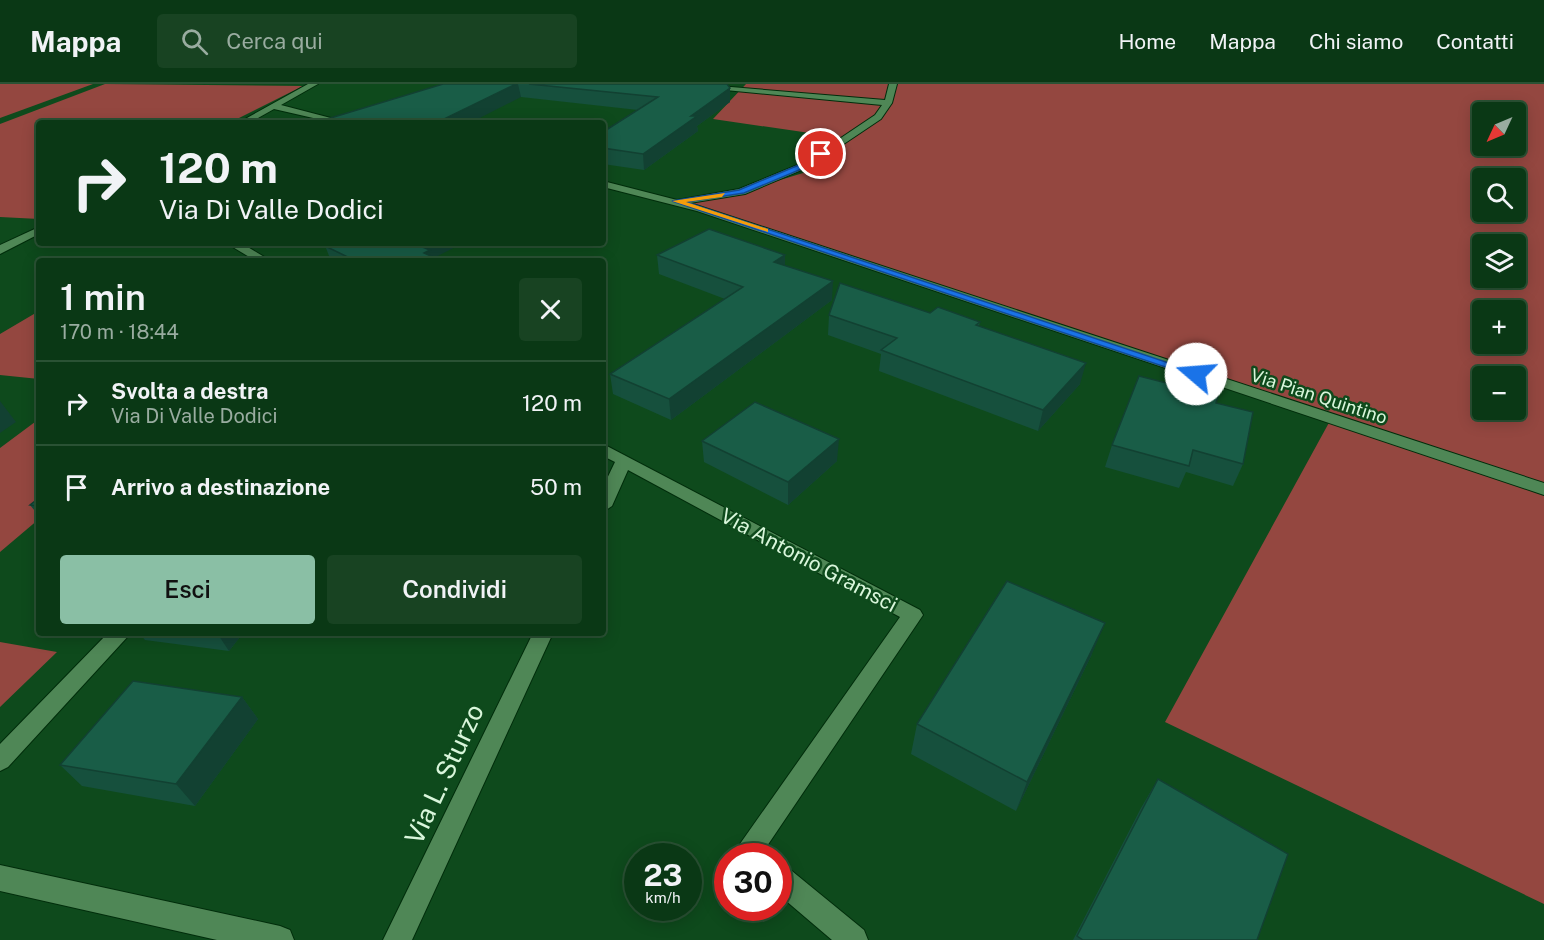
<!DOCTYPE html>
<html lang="it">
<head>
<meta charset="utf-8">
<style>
  :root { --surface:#0a3815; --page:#184322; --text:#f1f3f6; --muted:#99aca0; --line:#2a5234; --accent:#8abfa5 }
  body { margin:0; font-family:"Public Sans",sans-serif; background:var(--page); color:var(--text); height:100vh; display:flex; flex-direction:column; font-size:22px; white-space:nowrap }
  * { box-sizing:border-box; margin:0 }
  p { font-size:20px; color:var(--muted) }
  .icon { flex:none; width:33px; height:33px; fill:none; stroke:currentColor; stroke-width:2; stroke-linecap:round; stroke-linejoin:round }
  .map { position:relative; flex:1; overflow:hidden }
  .details { position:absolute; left:36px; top:174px; width:570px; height:378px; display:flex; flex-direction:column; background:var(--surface); border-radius:6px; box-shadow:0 3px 15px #0003,0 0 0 2px var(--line) }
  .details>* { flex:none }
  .top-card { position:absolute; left:36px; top:36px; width:570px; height:126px; border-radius:6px; box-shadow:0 3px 15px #0003,0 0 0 2px var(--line); background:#0a3815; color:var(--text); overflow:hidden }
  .needle { width:39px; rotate:226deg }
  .controls { position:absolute; left:1472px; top:18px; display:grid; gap:12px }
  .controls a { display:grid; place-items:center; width:54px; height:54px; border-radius:6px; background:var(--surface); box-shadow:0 3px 15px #0003,0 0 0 2px var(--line); font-size:30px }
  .speed { position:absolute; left:624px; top:759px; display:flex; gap:12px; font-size:30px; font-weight:700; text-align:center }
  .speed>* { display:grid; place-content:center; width:78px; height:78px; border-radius:50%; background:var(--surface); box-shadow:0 3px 15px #0003,0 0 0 2px var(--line); line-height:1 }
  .speed small { font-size:15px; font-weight:400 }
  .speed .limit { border:9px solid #d22; background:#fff; color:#111 }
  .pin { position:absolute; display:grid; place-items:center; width:51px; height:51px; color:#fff; margin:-26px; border:3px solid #fff; border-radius:50%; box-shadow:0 2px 6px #0007 }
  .me { position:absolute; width:66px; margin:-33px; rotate:288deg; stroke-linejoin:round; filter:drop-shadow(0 0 4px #0008) }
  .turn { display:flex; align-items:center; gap:21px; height:126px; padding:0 24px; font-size:27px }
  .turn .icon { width:78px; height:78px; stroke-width:2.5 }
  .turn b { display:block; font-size:42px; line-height:51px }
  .round { display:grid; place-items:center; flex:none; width:63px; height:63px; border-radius:6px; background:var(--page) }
  .head { display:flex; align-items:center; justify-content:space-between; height:102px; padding:0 24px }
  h1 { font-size:36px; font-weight:600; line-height:45px }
  .primary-button { display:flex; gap:12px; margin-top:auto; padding:12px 24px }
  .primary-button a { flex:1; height:69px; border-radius:6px; background:var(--accent); color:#111; font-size:24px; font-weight:600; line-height:69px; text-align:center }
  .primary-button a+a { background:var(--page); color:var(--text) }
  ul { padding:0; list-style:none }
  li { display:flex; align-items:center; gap:18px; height:84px; padding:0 24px; border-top:2px solid var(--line) }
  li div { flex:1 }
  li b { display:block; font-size:22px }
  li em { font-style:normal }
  header { display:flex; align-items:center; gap:36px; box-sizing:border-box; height:84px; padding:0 30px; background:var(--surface); border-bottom:2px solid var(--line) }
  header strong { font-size:28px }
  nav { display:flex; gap:33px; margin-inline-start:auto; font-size:21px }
  .search { width:420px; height:54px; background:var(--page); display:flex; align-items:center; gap:15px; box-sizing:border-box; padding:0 21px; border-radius:6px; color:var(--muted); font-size:22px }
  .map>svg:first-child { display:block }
</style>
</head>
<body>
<header>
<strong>Mappa</strong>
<div class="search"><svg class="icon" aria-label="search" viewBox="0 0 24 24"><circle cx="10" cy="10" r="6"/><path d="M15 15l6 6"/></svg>Cerca qui</div>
<nav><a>Home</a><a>Mappa</a><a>Chi siamo</a><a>Contatti</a></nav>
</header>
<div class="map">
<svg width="1544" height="856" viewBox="0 0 1544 856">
  <rect width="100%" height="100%" fill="#0e4a1c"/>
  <path fill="#944740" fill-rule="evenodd" d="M0,0H93L0,34Z
    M105,0L303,2L229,39H39V135L0,133V40Z
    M746,0H1544V820L1165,638L1331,335L676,117L741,108L826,82L844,54L713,35ZM1482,28H1515V62H1482ZM1482,94H1515V128H1482ZM1482,160H1515V194H1482ZM1482,226H1515V260H1482ZM1482,292H1515V326H1482Z
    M39,227V295L0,291V250Z
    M39,335V435L0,468V364Z
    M0,558L57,568L0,623Z"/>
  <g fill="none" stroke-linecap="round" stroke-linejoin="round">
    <defs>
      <path id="minor" d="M308,0H318L281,21L350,39H335L274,25L249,39H238Z
        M663,0H695L885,16L889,0H897L892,19L881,35L811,82L745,110L690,119L1544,399V411L697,127L603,103V97L677,116L739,105L805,78L875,31L882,21Z
        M39,143V150L0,170V161Z
        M226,159H241L271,177H256Z
        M603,360L920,526L923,531L765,765L768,772H737L735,767L900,533L628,386L612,422L603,428V403L615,378L603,372Z
        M108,549H131L8,683L0,687V660Z
        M533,549H553L412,856H383Z
        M778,779L787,783L864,846L868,856H832L778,810Z
        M0,781L280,842L290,846L294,856H217L0,807Z"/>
    </defs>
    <use href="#minor" stroke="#002d0b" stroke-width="2"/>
    <use href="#minor" fill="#4f8756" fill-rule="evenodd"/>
  </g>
  <path fill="#16503d" d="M443,0H727L730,18L697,42L698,47L644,86L603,80V48L638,26L521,13Z
    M316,159H463L434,173L442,177H331L326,164Z
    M657,171H785V181L832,216L671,336L613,310L610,290L725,215L659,190Z
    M930,229L980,238L979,242L1080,300L1038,347L879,287L881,270L828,251L829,231Z
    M1216,319L1243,380L1233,402L1186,388L1179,404L1105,383L1112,361Z
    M702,357L837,377L788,421L704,378Z
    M39,414V432L30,421Z
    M139,549H243L229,567L145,556Z
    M1092,570L1016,727L911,670L917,640Z
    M242,613L258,635L195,722L82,702L60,681Z
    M1158,695L1257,856H1073L1141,724Z"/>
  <path fill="#124132" d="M516,0H518L521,13L470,39H436Z
    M730,4V18L697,42L698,47L644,86L643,70L691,32Z
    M421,159H463L432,175L433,177L417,161Z
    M785,171V190L774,178Z
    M833,197L832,216L671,336L669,315Z
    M1086,279L1080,300L1038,347L1043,326Z
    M0,317L16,338L0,349Z
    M839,355L837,377L788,421V398Z
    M1105,539L1092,570L1016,727L1027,698Z
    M217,549H243L229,567Z
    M242,613L258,635L195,722L176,700Z"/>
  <path fill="#195d47" stroke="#124132" stroke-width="1.5" d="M443,0H516L436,39H314Z
    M529,0H727L730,4L691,32H697L643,70L603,64V48L658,13Z
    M709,145L785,171L774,178L833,197L669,315L610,290L743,203L657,171Z
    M332,159H421L417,161L430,166L424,169L442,177H356L325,162Z
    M840,199L930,229L938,223L980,238L976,241L1086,279L1043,326L881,266L897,254L829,231Z
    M1139,292L1218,312L1216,319L1253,328L1243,380L1193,366L1189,382L1112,361Z
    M755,318L839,355L788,398L702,357Z
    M39,414V422L30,421Z
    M1007,497L1105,539L1027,698L917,640Z
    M133,597L242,613L176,700L60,681Z
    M1158,695L1288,770L1257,856H1083L1077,852Z"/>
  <path fill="#1a73e8" stroke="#114b97" stroke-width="1.5" d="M819,68L825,70L811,81L744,109L686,118L1202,290L1192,292L672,117L739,106L806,78Z"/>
  <path fill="#f59e0b" d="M725,109L722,113L686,118L768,145V148L672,117Z"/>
  <g text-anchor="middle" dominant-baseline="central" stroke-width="5" stroke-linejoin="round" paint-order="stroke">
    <g font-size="18" fill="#d9f6db" stroke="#0e4a1c">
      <text transform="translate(1319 312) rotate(18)">Via Pian Quintino</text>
    </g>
    <g font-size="21" fill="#d9f6db" stroke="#0e4a1c">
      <text transform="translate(809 476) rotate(28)">Via Antonio Gramsci</text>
    </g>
    <g font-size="26" fill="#d9f6db" stroke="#0e4a1c">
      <text transform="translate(444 690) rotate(-65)">Via L. Sturzo</text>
    </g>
  </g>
</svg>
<div class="controls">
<a><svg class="needle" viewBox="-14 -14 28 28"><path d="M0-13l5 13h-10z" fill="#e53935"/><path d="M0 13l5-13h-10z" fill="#99aca0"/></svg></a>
<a><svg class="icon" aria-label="search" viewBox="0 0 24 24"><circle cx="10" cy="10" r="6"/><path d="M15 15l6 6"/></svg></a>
<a><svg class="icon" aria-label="layers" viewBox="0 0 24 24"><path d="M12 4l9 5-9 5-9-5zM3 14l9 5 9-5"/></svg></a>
<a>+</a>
<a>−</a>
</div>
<div class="speed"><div>23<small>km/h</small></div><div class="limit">30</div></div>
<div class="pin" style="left:821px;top:70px;background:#d93025"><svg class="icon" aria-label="arrive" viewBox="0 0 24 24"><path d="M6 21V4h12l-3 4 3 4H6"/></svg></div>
<svg class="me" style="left:1196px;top:290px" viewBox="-20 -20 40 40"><circle r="19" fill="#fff"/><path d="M0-13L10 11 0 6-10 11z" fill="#1a73e8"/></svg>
<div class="top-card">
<div class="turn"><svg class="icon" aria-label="right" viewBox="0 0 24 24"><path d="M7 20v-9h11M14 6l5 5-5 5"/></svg><div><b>120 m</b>Via Di Valle Dodici</div></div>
</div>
<section class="details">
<div class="head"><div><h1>1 min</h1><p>170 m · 18:44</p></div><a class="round"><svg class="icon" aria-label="close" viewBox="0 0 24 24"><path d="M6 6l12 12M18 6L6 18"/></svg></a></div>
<ul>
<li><svg class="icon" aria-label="right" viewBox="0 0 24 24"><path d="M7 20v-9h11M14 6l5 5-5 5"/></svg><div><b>Svolta a destra</b><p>Via Di Valle Dodici</p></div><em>120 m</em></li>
<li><svg class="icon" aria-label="arrive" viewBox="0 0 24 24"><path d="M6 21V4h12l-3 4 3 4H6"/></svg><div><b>Arrivo a destinazione</b></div><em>50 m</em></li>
</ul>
<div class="primary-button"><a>Esci</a><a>Condividi</a></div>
</section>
</div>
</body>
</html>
